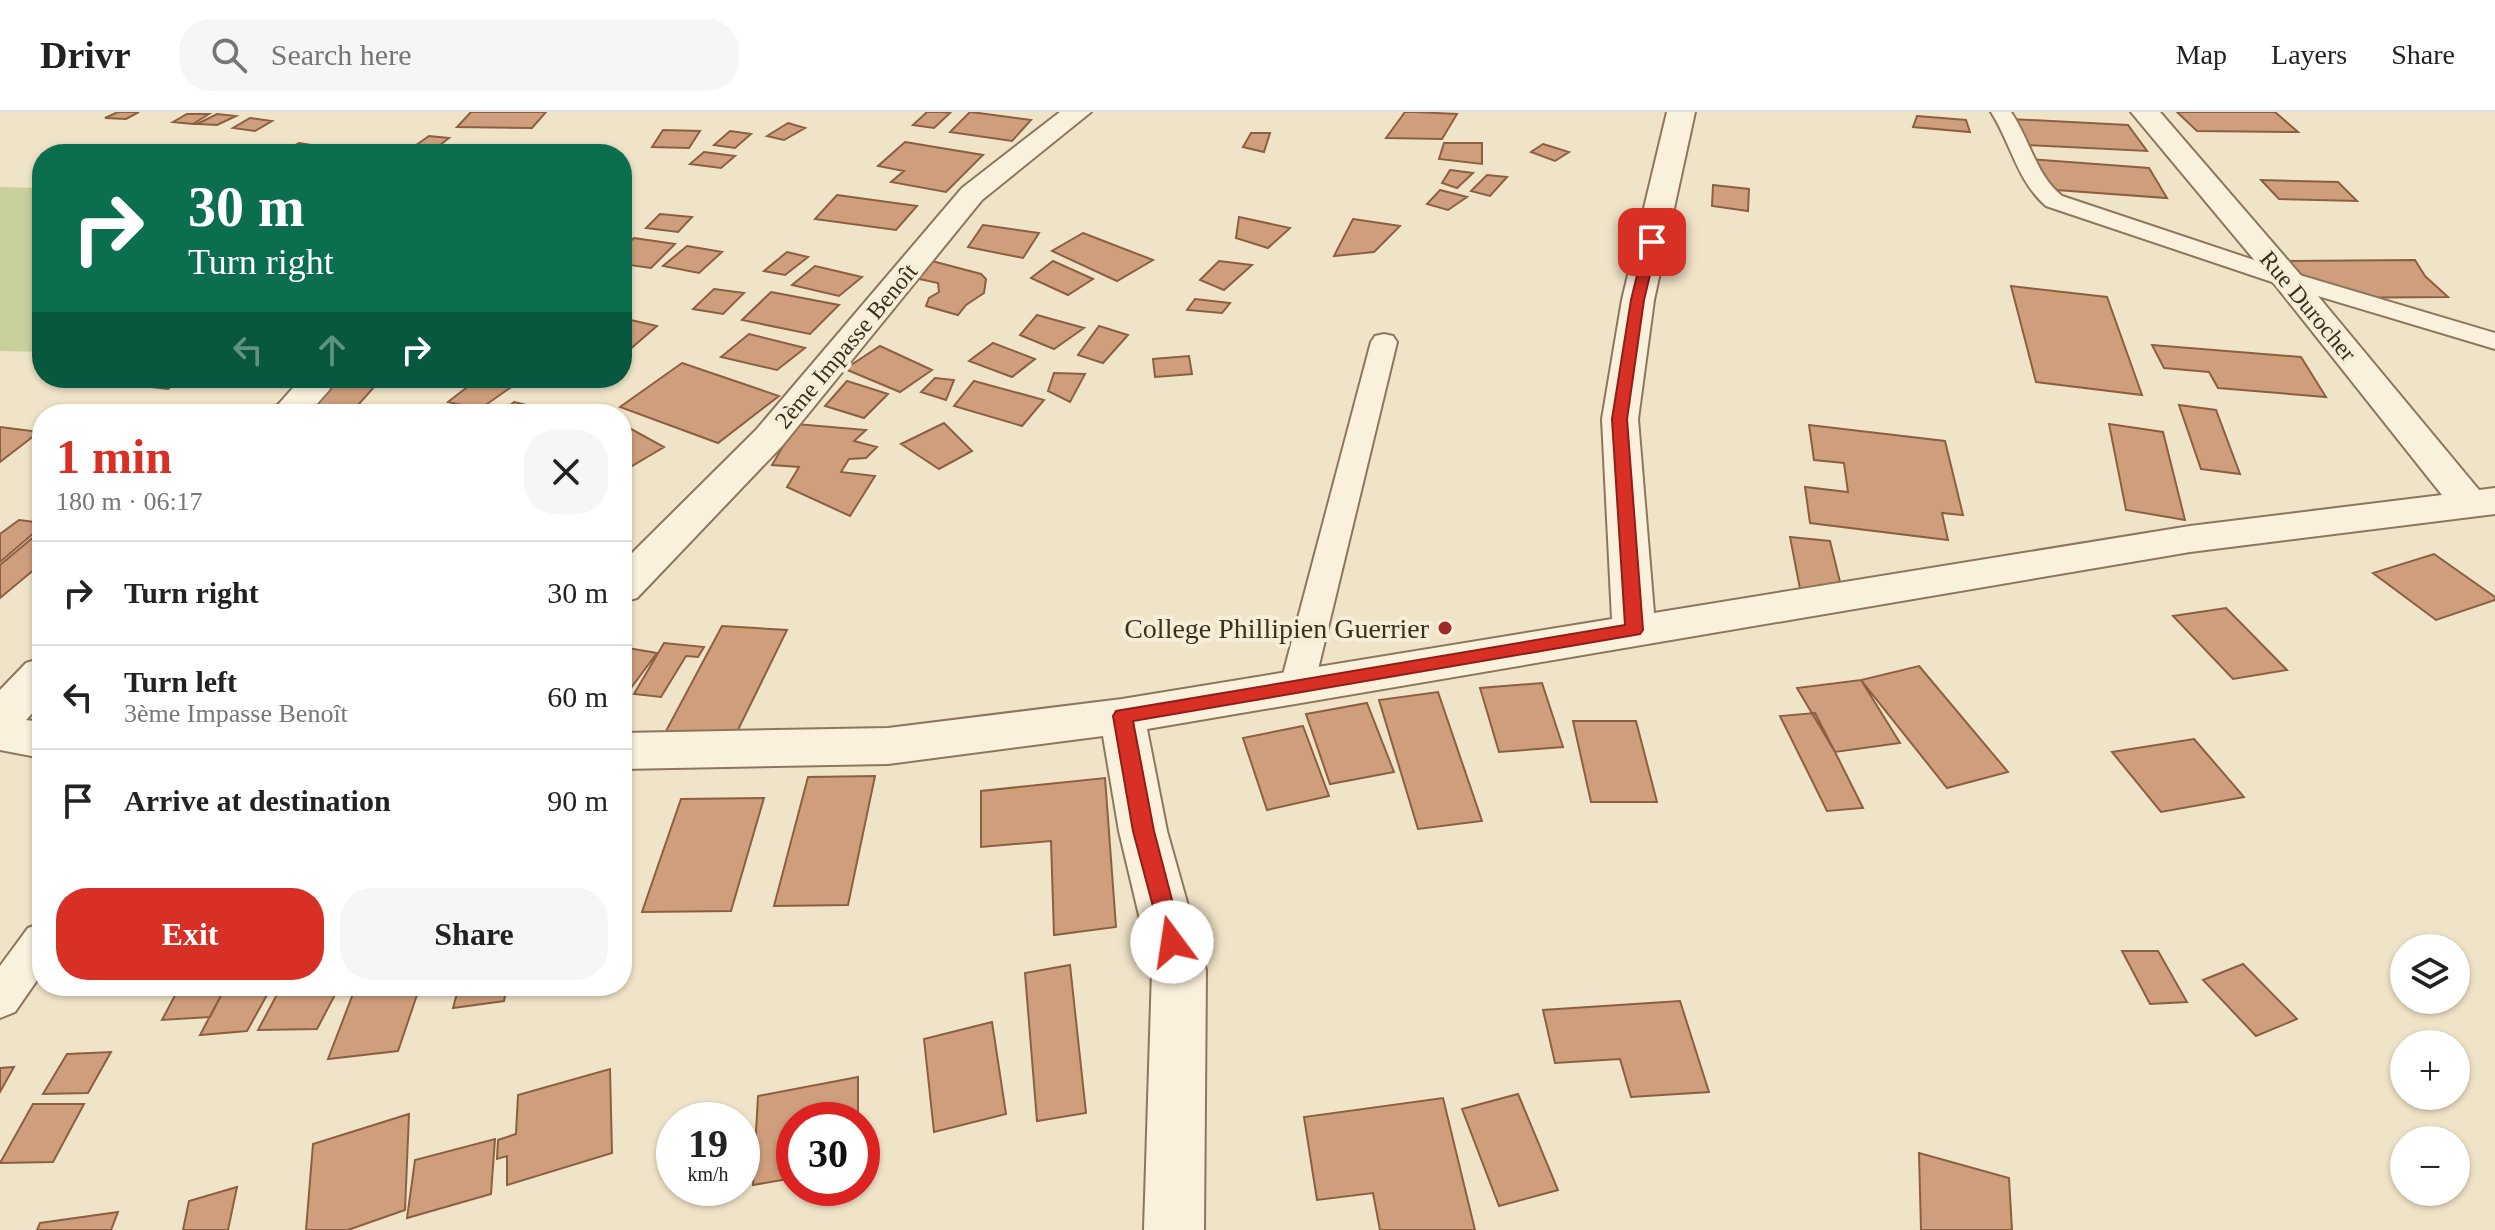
<!DOCTYPE html>
<html lang="en">
<head>
<meta charset="utf-8">
<style>
  :root { --surface:#fff; --page:#f6f6f6; --text:#222; --muted:#767676; --line:#e0e0e0; --accent:#d93025 }
  body { margin:0; font-family:Georgia,serif; background:var(--page); color:var(--text); height:100vh; display:flex; flex-direction:column; font-size:30px; white-space:nowrap }
  * { box-sizing:border-box; margin:0 }
  p { font-size:26px; color:var(--muted) }
  .icon { flex:none; width:44px; height:44px; fill:none; stroke:currentColor; stroke-width:2; stroke-linecap:round; stroke-linejoin:round }
  .map { position:relative; flex:1; overflow:hidden }
  .side { position:absolute; left:32px; top:292px; width:600px; height:592px; display:flex; flex-direction:column; background:var(--surface); border-radius:32px; box-shadow:0 2px 6px #0004 }
  .side>* { flex:none }
  .hud { position:absolute; left:32px; top:32px; width:600px; height:244px; border-radius:32px; box-shadow:0 2px 6px #0004; background:#0b6e4f; color:#fff; overflow:hidden }
  .fabs { position:absolute; left:2390px; top:822px; display:grid; gap:16px }
  .fabs a { display:grid; place-items:center; width:80px; height:80px; border-radius:50%; background:var(--surface); box-shadow:0 2px 6px #0004; font-size:40px }
  .speed { position:absolute; left:656px; top:990px; display:flex; gap:16px; font-size:40px; font-weight:700; text-align:center }
  .speed>* { display:grid; place-content:center; width:104px; height:104px; border-radius:50%; background:var(--surface); box-shadow:0 2px 6px #0004; line-height:1 }
  .speed small { font-size:20px; font-weight:400 }
  .speed .limit { border:12px solid #d22; background:#fff; color:#111 }
  .pin { position:absolute; display:grid; place-items:center; width:68px; height:68px; color:#fff; margin:-34px; border-radius:16px; box-shadow:0 4px 12px #0006 }
  .me { position:absolute; width:88px; margin:-44px; rotate:346deg; stroke-linejoin:round; filter:drop-shadow(0 0 6px #0008) }
  .turn { display:flex; align-items:center; gap:28px; height:168px; padding:0 24px; font-size:36px }
  .turn .icon { width:104px; height:104px; stroke-width:2.5 }
  .turn b { display:block; font-size:56px; line-height:68px }
  .lanes { display:flex; align-items:center; height:76px; padding:0 24px; background:#0003; justify-content:center; gap:40px; direction:ltr }
  .lanes .off { opacity:.35 }
  .round { display:grid; place-items:center; flex:none; width:84px; height:84px; border-radius:32px; background:var(--page) }
  .head { display:flex; align-items:center; justify-content:space-between; height:136px; padding:0 24px }
  h1 { font-size:48px; font-weight:600; line-height:60px; color:var(--accent) }
  .button { display:flex; gap:16px; margin-top:auto; padding:16px 24px }
  .button a { flex:1; height:92px; border-radius:32px; background:var(--accent); color:#fff; font-size:32px; font-weight:600; line-height:92px; text-align:center }
  .button a+a { background:var(--page); color:var(--text) }
  ul { padding:0; list-style:none }
  li { display:flex; align-items:center; gap:24px; height:104px; padding:0 24px; border-top:2px solid var(--line) }
  li div { flex:1 }
  li b { display:block; font-size:30px }
  li em { font-style:normal }
  header { display:flex; align-items:center; gap:48px; box-sizing:border-box; height:112px; padding:0 40px; background:var(--surface); border-bottom:2px solid var(--line) }
  header strong { font-size:38px }
  nav { display:flex; gap:44px; margin-inline-start:auto; font-size:28px }
  .search { width:560px; height:72px; background:var(--page); display:flex; align-items:center; gap:20px; box-sizing:border-box; padding:0 28px; border-radius:32px; color:var(--muted); font-size:30px }
  .map>svg:first-child { display:block }
</style>
</head>
<body>
<header>
<strong>Drivr</strong>
<div class="search"><svg class="icon" aria-label="search" viewBox="0 0 24 24"><circle cx="10" cy="10" r="6"/><path d="M15 15l6 6"/></svg>Search here</div>
<nav><a>Map</a><a>Layers</a><a>Share</a></nav>
</header>
<div class="map">
<svg width="2495" height="1118" viewBox="0 0 2495 1118">
  <rect width="100%" height="100%" fill="#f0e4c8"/>
  <path fill="#c9cf9b" d="M0,75L42,76V240L0,239Z"/>
  <path fill="#cf9f7d" stroke="#8d5f41" stroke-width="2" d="M118,0H139L126,7L105,6Z
    M471,0H546L532,16L457,15Z
    M927,0H942L950,1L934,16L913,13Z
    M970,0H971L1031,8L1012,29L950,20Z
    M1405,0H1415L1457,2L1442,27L1386,26Z
    M2177,0H2275L2298,20L2197,19Z
    M187,2H209L193,12L173,10Z
    M217,2L236,4L217,13L197,12Z
    M1917,4L1966,8L1970,20L1913,15Z
    M250,6L272,9L255,19L233,16Z
    M2010,7L2128,13L2147,39L2025,33Z
    M788,11L805,16L784,28L767,24Z
    M663,18L700,19L689,36L652,35Z
    M730,19L751,22L735,36L714,33Z
    M1251,21H1270L1264,40L1243,35Z
    M429,24L449,26L430,41L409,38Z
    M905,30L983,43L946,80L891,70L904,59L878,54Z
    M299,31L330,36L318,42L286,38Z
    M1444,31H1482V52L1439,47Z
    M1543,32L1569,40L1555,49L1531,40Z
    M704,40L735,44L721,56L690,52Z
    M2028,47L2149,56L2167,86L2043,77Z
    M1450,58L1473,61L1457,76L1442,71Z
    M1487,63L1507,65L1490,84L1471,79Z
    M2261,68L2338,70L2357,89L2279,87Z
    M1713,73L1749,77L1748,99L1712,94Z
    M1440,78L1467,85L1448,98L1427,92Z
    M837,83L917,94L896,118L815,107Z
    M660,102L692,105L678,120L646,116Z
    M1239,105L1290,116L1268,136L1236,126Z
    M1353,107L1400,114L1374,140L1334,144Z
    M983,113L1039,121L1023,146L968,135Z
    M1083,121L1153,148L1117,169L1052,139Z
    M634,126L675,132L651,156L622,152V137Z
    M687,134L722,140L699,161L663,154Z
    M787,140L808,145L785,163L764,159Z
    M2415,148L2425,164L2448,185L2317,186L2280,149Z
    M932,149L981,162L986,167L984,181L966,193L958,203L926,194L929,186L939,180L938,171L915,166L924,160Z
    M1053,149L1093,167L1068,183L1031,166Z
    M1219,149L1252,153L1224,178L1200,168Z
    M815,154L862,165L839,184L792,173Z
    M2011,174L2107,185L2142,283L2036,270Z
    M714,177L744,181L723,202L693,197Z
    M771,180L839,193L810,222L742,208Z
    M1195,187L1230,191L1222,201L1187,198Z
    M1037,203L1084,216L1054,237L1020,223Z
    M622,206L657,214L622,244Z
    M1099,214L1128,223L1103,251L1078,243Z
    M749,222L805,236L777,258L721,245Z
    M993,231L1035,247L1012,265L969,249Z
    M2152,233L2301,245L2326,285L2218,276L2209,260L2164,256Z
    M880,234L932,258L900,280L845,257Z
    M1189,244L1192,262L1155,265L1153,247Z
    M682,251L779,284L718,331L620,295Z
    M1054,261L1085,262L1070,290L1048,279Z
    M134,266H183L168,277L126,272Z
    M479,266H524L480,297L448,290Z
    M935,266L954,268L946,288L921,280Z
    M301,269L376,273L350,302H267Z
    M847,269L888,282L864,306L825,294Z
    M974,269L1044,288L1022,314L954,294Z
    M514,290L564,302H500Z
    M2179,293L2216,298L2240,362L2201,357Z
    M944,311L972,339L939,357L901,332Z
    M622,312L664,335L622,360Z
    M796,312L866,318L854,329L877,335L866,346L849,347L841,360L875,364L850,404L787,375L799,355L772,353Z
    M2109,312L2163,320L2185,408L2126,398Z
    M1809,313L1945,329L1963,403L1942,401L1948,428L1810,411L1805,375L1848,380L1844,351L1814,348Z
    M0,315L39,320L0,350Z
    M19,408L42,411V414L0,450V422Z
    M42,418V451L0,486V453Z
    M1790,425L1830,429L1841,474L1801,482Z
    M2434,442L2495,485V488L2436,508L2373,461Z
    M2226,496L2287,558L2233,567L2173,504Z
    M722,514L787,518L735,624L666,619Z
    M664,531L704,535L698,545L686,544L661,585L634,582Z
    M622,535L657,541L622,588Z
    M1919,554L2008,660L1947,676L1861,568Z
    M1861,568L1900,631L1835,640L1797,576Z
    M1542,571L1563,635L1499,640L1480,576Z
    M1438,580L1482,709L1418,717L1379,588Z
    M1367,591L1394,660L1330,672L1306,602Z
    M1815,601L1835,640L1863,696L1827,699L1780,604Z
    M1573,609H1636L1657,690H1591Z
    M1303,614L1329,684L1267,698L1243,626Z
    M2194,627L2244,685L2161,700L2112,640Z
    M875,664L848,793L774,794L808,665Z
    M1105,666L1116,815L1054,823L1051,729L981,735V679Z
    M764,686L731,799L642,800L681,687Z
    M2122,839H2158L2187,890L2150,892Z
    M2243,852L2297,907L2256,924L2203,868Z
    M1070,853L1086,1001L1037,1009L1025,861Z
    M180,874H226L210,905L162,908Z
    M226,874H272L247,919L200,923Z
    M356,874H420L398,939L328,947Z
    M459,874H507L504,889L453,896Z
    M280,877H338L317,917L258,918Z
    M1680,889L1709,980L1631,985L1620,947L1555,951L1543,898Z
    M992,910L1006,1002L934,1020L924,927Z
    M111,940L88,981L43,982L67,942Z
    M14,955L0,980V956Z
    M610,957L612,1041L507,1073V1044L497,1047L498,1028L516,1022L518,983Z
    M858,965V1008H794V1066L753,1073L758,984Z
    M1518,982L1558,1078L1499,1094L1462,997Z
    M1443,986L1475,1118H1380L1373,1081L1317,1088L1304,1005Z
    M33,992H84L53,1050L0,1051Z
    M409,1002L405,1098L348,1118H306L313,1032Z
    M495,1027L491,1082L407,1106L415,1048Z
    M1919,1041L2009,1066L2012,1118H1921Z
    M237,1075L228,1118H183L189,1089Z
    M118,1100L111,1118H37L40,1111Z"/>
  <g fill="none" stroke-linecap="round" stroke-linejoin="round">
    <defs>
      <path id="service" d="M1991,0H2011C2030,28 2036,63 2062,84L2296,162L2495,221V237L2278,172L2046,94C2017,69 2011,31 1991,0Z
        M1384,222L1393,224L1397,230L1314,574L1309,583L1297,587L1285,583L1280,574L1371,230L1375,224Z
        M42,811V861L15,900L0,906V854L28,816Z"/>
      <path id="minor" d="M1060,0H1091L982,88L782,334L637,486L622,490V451L756,318L962,76Z
        M1667,0H1695L1654,188L1638,307L1654,501L2190,414L2442,383L2276,174L2131,0H2160L2298,160L2479,378L2495,376V402L2190,440L1147,617L1167,719L1206,858L1204,1118H1144L1152,858L1119,719L1103,624L888,652L622,657V621L888,616L1122,587L1612,507L1602,307L1622,188Z
        M312,266L325,269L330,277L308,302H270L299,269Z
        M42,546V591L26,608L42,610V646L0,638V578L26,551Z"/>
    </defs>
    <use href="#service" stroke="#8d765c" stroke-width="4"/>
    <use href="#minor" stroke="#8d765c" stroke-width="4"/>
    <use href="#service" fill="#faf1dc" fill-rule="evenodd"/>
    <use href="#minor" fill="#faf1dc" fill-rule="evenodd"/>
  </g>
  <path fill="#d93025" stroke="#8d1f18" stroke-width="2" d="M1652,126L1658,130L1644,188L1627,307L1643,518L1640,522L1133,609L1154,719L1183,830L1179,836L1172,839L1164,836L1133,719L1113,604L1116,599L1625,513L1612,307L1631,188L1645,130Z"/>
  <circle fill="#9e2a2b" stroke="#f7eed8" stroke-width="3" cx="1445" cy="516" r="8"/>
  <g text-anchor="middle" dominant-baseline="central" stroke-width="8" stroke-linejoin="round" paint-order="stroke">
    <g font-size="24" fill="#3d2e20" stroke="#f7eed8">
      <text transform="translate(2308 194) rotate(50)">Rue Durocher</text>
      <text transform="translate(846 234) rotate(-50)">2ème Impasse Benoît</text>
    </g>
    <g font-size="28" fill="#3d2e20" stroke="#f7eed8" text-anchor="end">
      <text x="1429" y="516">College Phillipien Guerrier</text>
    </g>
  </g>
</svg>
<div class="fabs">
<a><svg class="icon" aria-label="layers" viewBox="0 0 24 24"><path d="M12 4l9 5-9 5-9-5zM3 14l9 5 9-5"/></svg></a>
<a>+</a>
<a>−</a>
</div>
<div class="speed"><div>19<small>km/h</small></div><div class="limit">30</div></div>
<div class="pin" style="left:1652px;top:130px;background:#d93025"><svg class="icon" aria-label="arrive" viewBox="0 0 24 24"><path d="M6 21V4h12l-3 4 3 4H6"/></svg></div>
<svg class="me" style="left:1172px;top:830px" viewBox="-20 -20 40 40"><circle r="19" fill="#fff"/><path d="M0-13L10 11 0 6-10 11z" fill="#d93025"/></svg>
<div class="hud">
<div class="turn"><svg class="icon" aria-label="right" viewBox="0 0 24 24"><path d="M7 20v-9h11M14 6l5 5-5 5"/></svg><div><b>30 m</b>Turn right</div></div>
<div class="lanes"><svg class="icon off" aria-label="left" viewBox="0 0 24 24"><path d="M17 20v-9H6M10 6l-5 5 5 5"/></svg><svg class="icon off" aria-label="ahead" viewBox="0 0 24 24"><path d="M12 20V5M6 11l6-6 6 6"/></svg><svg class="icon" aria-label="right" viewBox="0 0 24 24"><path d="M7 20v-9h11M14 6l5 5-5 5"/></svg></div>
</div>
<section class="side">
<div class="head"><div><h1>1 min</h1><p>180 m · 06:17</p></div><a class="round"><svg class="icon" aria-label="close" viewBox="0 0 24 24"><path d="M6 6l12 12M18 6L6 18"/></svg></a></div>
<ul>
<li><svg class="icon" aria-label="right" viewBox="0 0 24 24"><path d="M7 20v-9h11M14 6l5 5-5 5"/></svg><div><b>Turn right</b></div><em>30 m</em></li>
<li><svg class="icon" aria-label="left" viewBox="0 0 24 24"><path d="M17 20v-9H6M10 6l-5 5 5 5"/></svg><div><b>Turn left</b><p>3ème Impasse Benoît</p></div><em>60 m</em></li>
<li><svg class="icon" aria-label="arrive" viewBox="0 0 24 24"><path d="M6 21V4h12l-3 4 3 4H6"/></svg><div><b>Arrive at destination</b></div><em>90 m</em></li>
</ul>
<div class="button"><a>Exit</a><a>Share</a></div>
</section>
</div>
</body>
</html>
